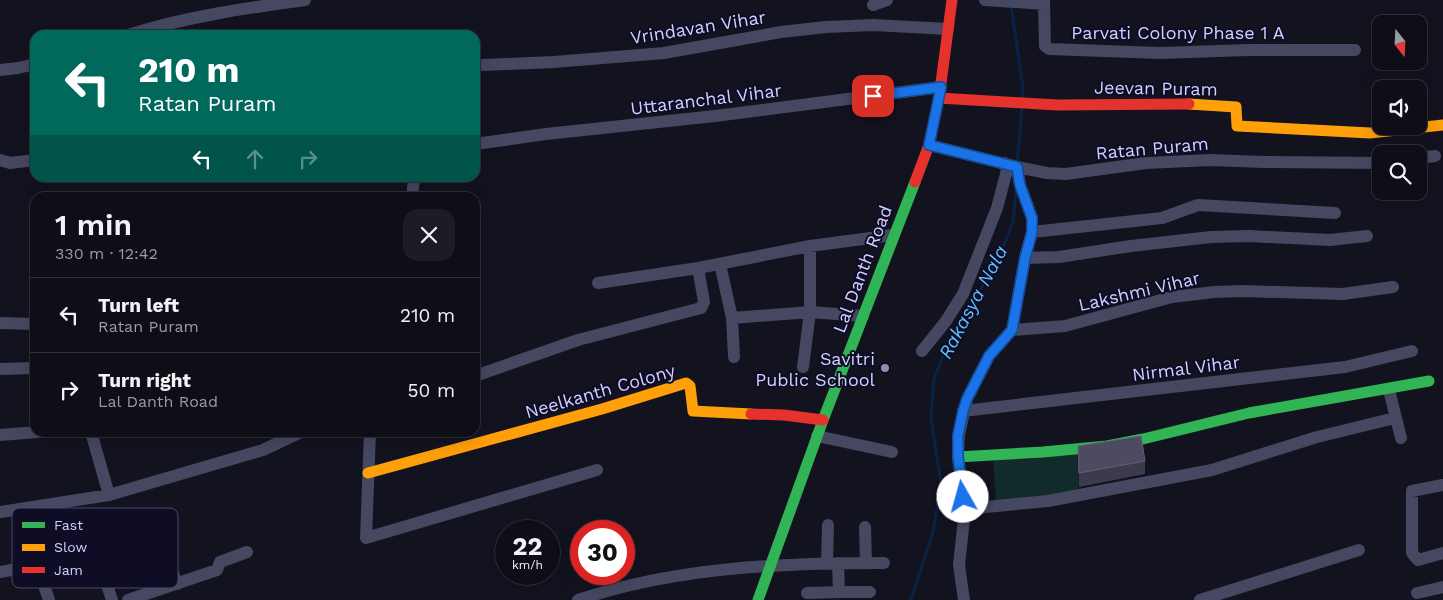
<!DOCTYPE html>
<html lang="en">
<head>
<meta charset="utf-8">
<style>
  :root { --surface:#0e0e17; --page:#1c1c24; --text:#f1f3f6; --muted:#9b9ca1; --line:#2e2e36 }
  body { margin:0; font-family:"Work Sans",sans-serif; background:var(--page); color:var(--text); height:100vh; display:flex; flex-direction:column; font-size:19px; white-space:nowrap }
  * { box-sizing:border-box; margin:0 }
  p { font-size:16px; color:var(--muted) }
  .icon { flex:none; width:28px; height:28px; fill:none; stroke:currentColor; stroke-width:2; stroke-linecap:round; stroke-linejoin:round }
  .map { position:relative; flex:1; overflow:hidden }
  .details { position:absolute; left:30px; top:192px; width:450px; height:245px; display:flex; flex-direction:column; background:var(--surface); border-radius:15px; box-shadow:0 5px 20px #0002,0 0 0 1px var(--line) }
  .details>* { flex:none }
  .hud { position:absolute; left:30px; top:30px; width:450px; height:152px; border-radius:15px; box-shadow:0 5px 20px #0002,0 0 0 1px var(--line); background:#00695c; color:#fff; overflow:hidden }
  .needle { width:32px; rotate:162deg }
  .fabs { position:absolute; left:1372px; top:15px; display:grid; gap:10px }
  .fabs a { display:grid; place-items:center; width:55px; height:55px; border-radius:10px; background:var(--surface); box-shadow:0 5px 20px #0002,0 0 0 1px var(--line); font-size:25px }
  .speed { position:absolute; left:495px; top:520px; display:flex; gap:10px; font-size:25px; font-weight:700; text-align:center }
  .speed>* { display:grid; place-content:center; width:65px; height:65px; border-radius:50%; background:var(--surface); box-shadow:0 5px 20px #0002,0 0 0 1px var(--line); line-height:1 }
  .speed small { font-size:12px; font-weight:400 }
  .speed .limit { border:8px solid #d22; background:#fff; color:#111 }
  .pin { position:absolute; display:grid; place-items:center; width:42px; height:42px; color:#fff; margin:-21px; border-radius:10px; box-shadow:0 2px 8px #0006 }
  .me { position:absolute; width:55px; margin:-28px; rotate:353deg; stroke-linejoin:round; filter:drop-shadow(0 0 4px #0008) }
  .turn { display:flex; align-items:center; gap:18px; height:105px; padding:0 25px; font-size:22px }
  .turn .icon { width:65px; height:65px; stroke-width:2.5 }
  .turn b { display:block; font-size:35px; line-height:42px }
  .lanes { display:flex; align-items:center; height:48px; padding:0 25px; background:#0003; justify-content:center; gap:25px; direction:ltr }
  .lanes .off { opacity:.35 }
  .round { display:grid; place-items:center; flex:none; width:52px; height:52px; border-radius:15px; background:var(--page) }
  .overview { display:flex; align-items:center; justify-content:space-between; height:85px; padding:0 25px }
  h1 { font-size:30px; font-weight:600; line-height:38px }
  ul { padding:0; list-style:none }
  li { display:flex; align-items:center; gap:15px; height:75px; padding:0 25px; border-top:1px solid var(--line) }
  li div { flex:1 }
  li b { display:block; font-size:19px }
  li em { font-style:normal }
  .map>svg:first-child { display:block }
</style>
</head>
<body>
<div class="map">
<svg width="1443" height="600" viewBox="0 0 1443 600">
  <rect width="100%" height="100%" fill="#13121f"/>
  <path fill="#102b2a" d="M1077,453L1079,491L996,502L993,459Z"/>
  <g fill="none" stroke-linecap="round" stroke-linejoin="round">
    <path stroke="#092345" stroke-width="3" d="M1011,6L1023,87L1022,99
      M1017,164L1022,107
      M911,600L933,532L941,483L931,419L934,379L944,353L999,257L1013,222L1016,190"/>
    <path stroke="#464761" stroke-width="12" d="M985,0L1044,4
      M1044,0L1045,46L1049,49L1160,53L1248,50H1355
      M873,5L887,0
      M128,35C185,17 246,8 305,0
      M483,65L554,62L664,53L781,32L826,27L873,25L948,29
      M0,70L18,68L35,64
      M475,144L546,134L715,116L941,87
      M929,145L1017,167L1047,173L1066,174L1146,163L1210,160L1264,162L1381,163
      M1419,158L1435,156
      M0,160L10,163L35,160
      M412,198L414,178
      M1032,232L1162,218L1198,205L1335,213
      M1025,258L1059,257L1131,246L1211,237L1249,236L1330,240L1367,236
      M720,264L732,318L810,312L863,316
      M598,283L698,268L810,246L893,235
      M732,318L734,357
      M0,323L35,324
      M1012,330L1065,326L1172,297L1214,292L1241,291L1343,294L1393,287
      M922,351L946,321L963,294L997,208L1007,170L1005,163
      M803,367L810,312V246
      M0,369L35,368
      M475,376L578,340L701,308L704,302L698,268
      M1389,390L1401,438
      M963,411L1345,367L1412,351
      M91,432L109,495
      M370,432L366,538L597,470
      M0,435L38,432
      M817,436L892,452
      M1443,485L1412,491V553L1418,560L1443,553
      M965,509L1048,501L1212,470L1317,437L1395,418
      M0,512L109,495L263,450L301,432
      M865,527L866,563
      M95,548L112,600
      M827,564L828,525
      M37,565L49,600
      M0,572L37,565L157,529L177,584
      M839,592H870
      M807,593L839,592L838,563
      M1417,593L1443,587
      M128,600L217,570L220,562L247,552
      M578,600C676,567 781,563 884,563
      M964,600L959,565L965,509L958,457L959,435L967,399L989,356L1012,330L1025,258L1032,232V218L1020,185L1017,167
      M1200,600L1359,550"/>
    <path stroke="#30b455" stroke-width="11" d="M958,457L1043,452L1107,446L1143,439L1249,413L1429,381
      M758,600L823,420L915,182"/>
    <path stroke="#ff9f0a" stroke-width="11" d="M1189,104L1236,107L1237,126L1370,133L1443,125
      M368,473L602,409L686,383L690,386L693,411L751,414"/>
    <path stroke="#e5322d" stroke-width="11" d="M939,98L1057,105L1189,104
      M915,182L929,145L939,98L952,0
      M751,414L784,415L823,420"/>
  </g>
  <path fill="#3c3b4e" d="M1078,446L1145,461V474L1079,487Z"/>
  <path fill="#4c4b61" stroke="#61607a" d="M1141,436L1145,461L1079,473L1078,446Z"/>
  <g fill="none" stroke-linecap="round" stroke-linejoin="round">
    <defs>
      <path id="route" d="M873,96L941,87L929,145L1017,167L1020,185L1032,218V232L1025,258L1012,330L989,356L967,399L963,411L958,435V456L963,497"/>
    </defs>
    <use href="#route" stroke="#114b97" stroke-width="12"/>
    <use href="#route" stroke="#1a73e8" stroke-width="9"/>
  </g>
  <circle fill="#8f8eb1" stroke="#0f0c25" stroke-width="2" cx="885" cy="368" r="5"/>
  <g text-anchor="middle" dominant-baseline="central" stroke-width="4" stroke-linejoin="round" paint-order="stroke">
    <g font-size="18" fill="#d2d0ff" stroke="#0f0c25">
      <text transform="translate(698 27) rotate(-9)">Vrindavan Vihar</text>
      <text x="1178" y="32">Parvati Colony Phase 1 A</text>
      <text transform="translate(1156 88) rotate(1)">Jeevan Puram</text>
      <text transform="translate(706 99) rotate(-7)">Uttaranchal Vihar</text>
      <text transform="translate(1152 148) rotate(-5)">Ratan Puram</text>
      <text transform="translate(862 269) rotate(-69)">Lal Danth Road</text>
      <text transform="translate(1139 291) rotate(-13)">Lakshmi Vihar</text>
      <text transform="translate(1186 368) rotate(-7)">Nirmal Vihar</text>
      <text transform="translate(600 391) rotate(-16)">Neelkanth Colony</text>
    </g>
    <g font-size="18" fill="#d2d0ff" stroke="#0f0c25" text-anchor="end">
      <text x="875" y="358">Savitri<tspan x="875" dy="21">Public School</tspan></text>
    </g>
    <g font-size="19" font-style="italic" fill="#5ec1ff" stroke="#0f0c25">
      <text transform="translate(973 302) rotate(-62)">Rakasya Nala</text>
    </g>
  </g>
  <rect x="12" y="508" width="166" height="80" rx="8" fill="#0f0c25" stroke="#4a4766" stroke-width="1"/>
  <rect x="22" y="522" width="23" height="6" fill="#30b455"/>
  <rect x="22" y="544" width="23" height="7" fill="#ff9f0a"/>
  <rect x="22" y="567" width="23" height="6" fill="#e5322d"/>
  <g font-size="14" fill="#d2d0ff">
    <text x="54" y="530">Fast</text>
    <text x="54" y="552">Slow</text>
    <text x="54" y="575">Jam</text>
  </g>
</svg>
<div class="fabs">
<a><svg class="needle" viewBox="-14 -14 28 28"><path d="M0-13l5 13h-10z" fill="#e53935"/><path d="M0 13l5-13h-10z" fill="#9b9ca1"/></svg></a>
<a><svg class="icon" aria-label="sound" viewBox="0 0 24 24"><path d="M4 9h4l5-4v14l-5-4H4zM17 9q2 3 0 6"/></svg></a>
<a><svg class="icon" aria-label="search" viewBox="0 0 24 24"><circle cx="10" cy="10" r="6"/><path d="M15 15l6 6"/></svg></a>
</div>
<div class="speed"><div>22<small>km/h</small></div><div class="limit">30</div></div>
<div class="pin" style="left:873px;top:96px;background:#d93025"><svg class="icon" aria-label="arrive" viewBox="0 0 24 24"><path d="M6 21V4h12l-3 4 3 4H6"/></svg></div>
<svg class="me" style="left:963px;top:497px" viewBox="-20 -20 40 40"><circle r="19" fill="#fff"/><path d="M0-13L10 11 0 6-10 11z" fill="#1a73e8"/></svg>
<div class="hud">
<div class="turn"><svg class="icon" aria-label="left" viewBox="0 0 24 24"><path d="M17 20v-9H6M10 6l-5 5 5 5"/></svg><div><b>210 m</b>Ratan Puram</div></div>
<div class="lanes"><svg class="icon" aria-label="left" viewBox="0 0 24 24"><path d="M17 20v-9H6M10 6l-5 5 5 5"/></svg><svg class="icon off" aria-label="ahead" viewBox="0 0 24 24"><path d="M12 20V5M6 11l6-6 6 6"/></svg><svg class="icon off" aria-label="right" viewBox="0 0 24 24"><path d="M7 20v-9h11M14 6l5 5-5 5"/></svg></div>
</div>
<section class="details">
<div class="overview"><div><h1>1 min</h1><p>330 m · 12:42</p></div><a class="round"><svg class="icon" aria-label="close" viewBox="0 0 24 24"><path d="M6 6l12 12M18 6L6 18"/></svg></a></div>
<ul>
<li><svg class="icon" aria-label="left" viewBox="0 0 24 24"><path d="M17 20v-9H6M10 6l-5 5 5 5"/></svg><div><b>Turn left</b><p>Ratan Puram</p></div><em>210 m</em></li>
<li><svg class="icon" aria-label="right" viewBox="0 0 24 24"><path d="M7 20v-9h11M14 6l5 5-5 5"/></svg><div><b>Turn right</b><p>Lal Danth Road</p></div><em>50 m</em></li>
</ul>
</section>
</div>
</body>
</html>
